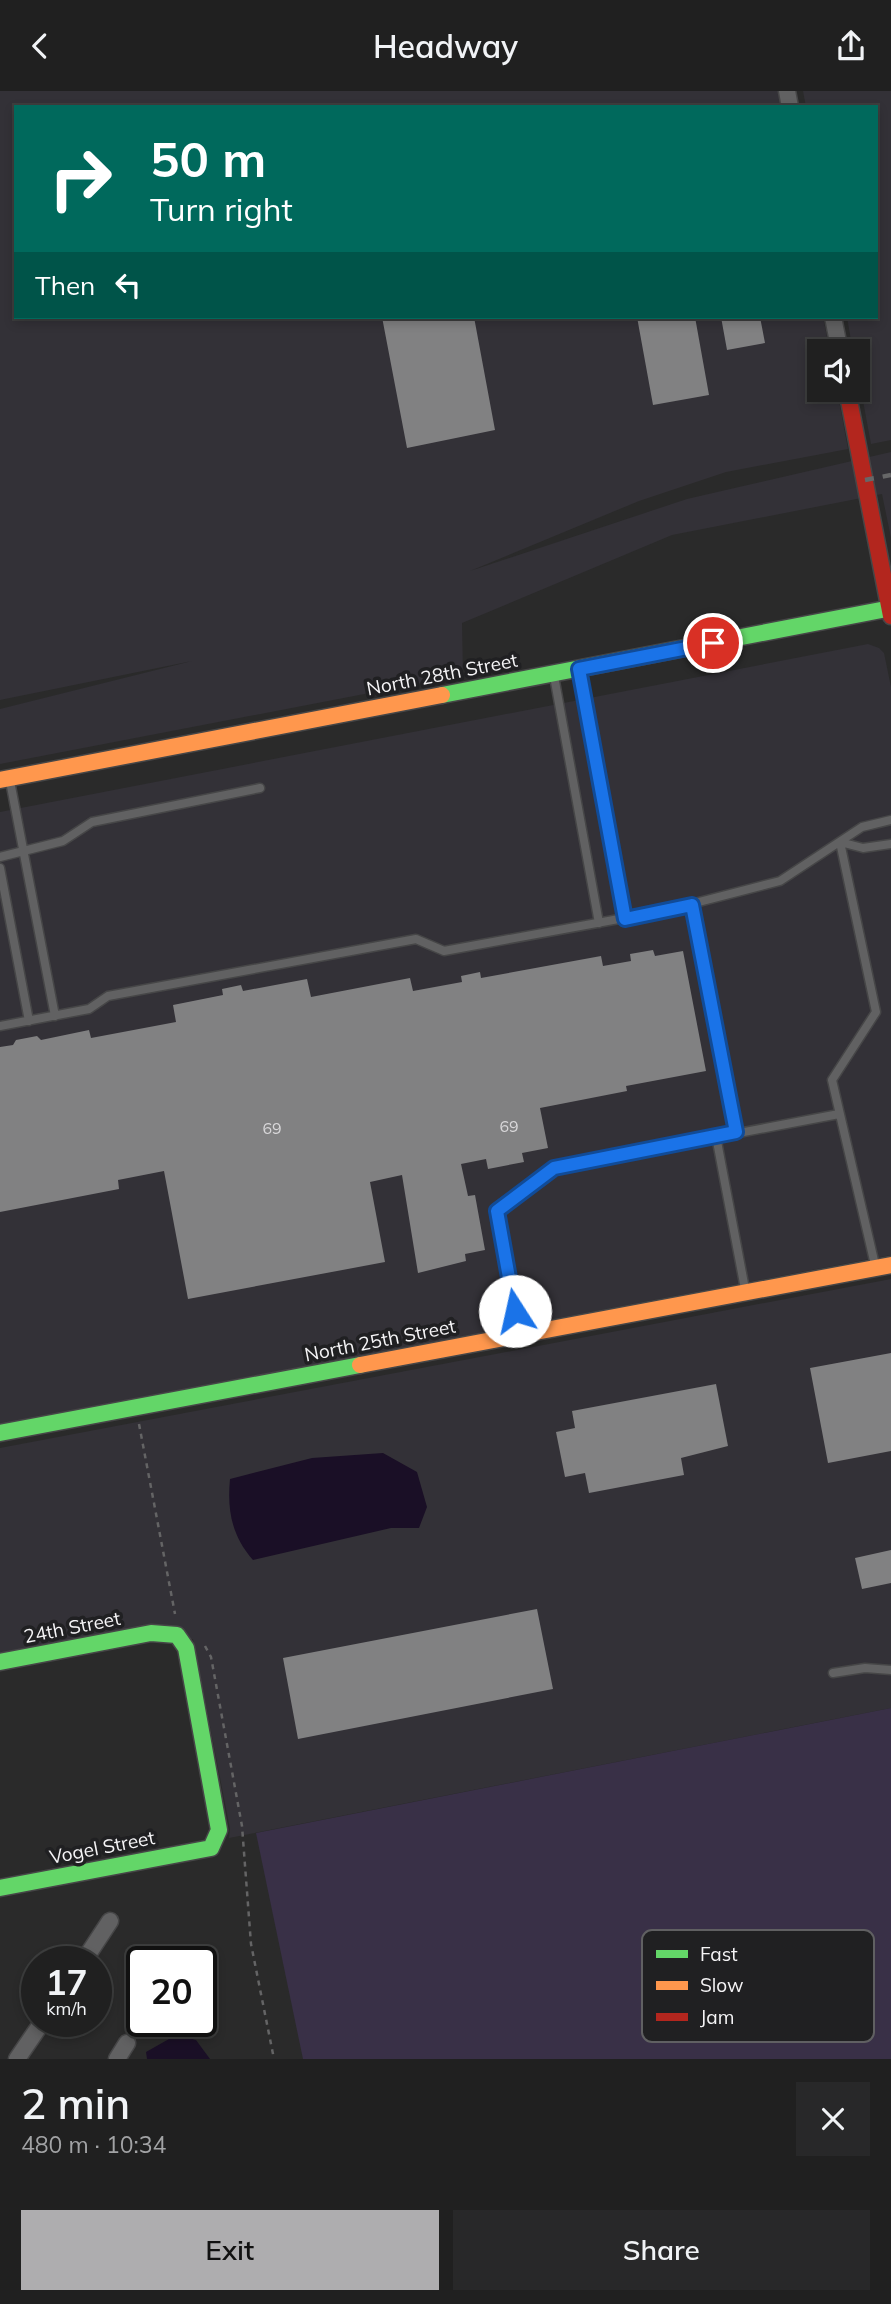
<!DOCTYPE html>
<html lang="en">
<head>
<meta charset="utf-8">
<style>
  :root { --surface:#202020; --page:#282829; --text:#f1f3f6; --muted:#a2a3a5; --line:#3d3e3e; --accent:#aeadaf }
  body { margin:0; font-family:Mulish,sans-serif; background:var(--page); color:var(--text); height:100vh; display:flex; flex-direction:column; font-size:26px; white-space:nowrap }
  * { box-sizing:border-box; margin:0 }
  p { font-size:23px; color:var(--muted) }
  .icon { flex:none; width:38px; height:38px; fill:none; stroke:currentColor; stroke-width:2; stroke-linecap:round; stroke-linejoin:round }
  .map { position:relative; height:1968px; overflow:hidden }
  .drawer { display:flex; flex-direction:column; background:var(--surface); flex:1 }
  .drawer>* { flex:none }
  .top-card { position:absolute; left:14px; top:14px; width:864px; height:214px; border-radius:0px; box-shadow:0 4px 10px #0003,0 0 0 2px var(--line); background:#00695c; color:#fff; overflow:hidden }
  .tools { position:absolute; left:807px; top:248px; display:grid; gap:14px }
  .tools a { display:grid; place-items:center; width:63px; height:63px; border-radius:0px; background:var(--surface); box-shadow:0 4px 10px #0003,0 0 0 2px var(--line); font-size:35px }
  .speed { position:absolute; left:21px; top:1855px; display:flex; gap:14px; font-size:35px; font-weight:700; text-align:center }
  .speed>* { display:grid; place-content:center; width:91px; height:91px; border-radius:50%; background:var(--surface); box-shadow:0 4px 10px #0003,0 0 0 2px var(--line); line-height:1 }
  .speed small { font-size:18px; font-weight:400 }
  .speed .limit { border:4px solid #111; border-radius:10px; background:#fff; color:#111 }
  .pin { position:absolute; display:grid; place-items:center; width:60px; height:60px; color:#fff; margin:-30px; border:4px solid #fff; border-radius:50%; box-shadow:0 2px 7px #0007 }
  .me { position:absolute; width:77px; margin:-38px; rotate:350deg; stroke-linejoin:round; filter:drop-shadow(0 0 5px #0008) }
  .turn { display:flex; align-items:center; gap:24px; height:147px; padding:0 21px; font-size:32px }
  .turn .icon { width:91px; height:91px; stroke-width:2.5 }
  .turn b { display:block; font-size:49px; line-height:60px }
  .then { display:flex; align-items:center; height:66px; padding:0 21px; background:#0003; gap:14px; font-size:26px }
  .round { display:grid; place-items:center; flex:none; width:74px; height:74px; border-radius:0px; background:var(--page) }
  .overview { display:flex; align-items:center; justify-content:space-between; height:119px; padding:0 21px }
  h1 { font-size:42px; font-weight:600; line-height:52px }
  .cta { display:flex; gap:14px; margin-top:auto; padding:14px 21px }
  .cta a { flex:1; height:80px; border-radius:0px; background:var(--accent); color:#111; font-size:28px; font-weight:600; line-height:80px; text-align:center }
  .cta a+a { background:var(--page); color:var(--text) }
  header { display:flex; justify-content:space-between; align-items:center; height:91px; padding:0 21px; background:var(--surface); font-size:32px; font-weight:600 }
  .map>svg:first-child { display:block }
</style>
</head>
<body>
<header><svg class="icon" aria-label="back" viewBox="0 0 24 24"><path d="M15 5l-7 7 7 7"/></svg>Headway<svg class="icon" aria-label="share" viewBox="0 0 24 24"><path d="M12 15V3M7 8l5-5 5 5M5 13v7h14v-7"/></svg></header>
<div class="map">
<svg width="891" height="1968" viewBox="0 0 891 1968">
  <rect width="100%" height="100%" fill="#2a2a2a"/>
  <path fill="#333137" d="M0,0H780L783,16H16V226H823L830,261H819V299H837L848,358L726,381L639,410L470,480L687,408L891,361V447L882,403L672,444L462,532L463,584L0,673V618L192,570L0,609Z
    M803,0H891V349L871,353L858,283V261H853L847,226H877V16H806Z
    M868,553L879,557L884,562L891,596V1164L0,1333V721Z
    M891,1188V1617L229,1747L230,1738L193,1548L0,1562V1357Z"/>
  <path fill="#393047" d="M891,1617V1968H303L256,1742Z"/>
  <path fill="#1a0f26" d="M383,1362L417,1381L427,1416L419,1437H391L253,1469C232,1445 227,1420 230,1388L312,1367Z
    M182,1945L196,1949L210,1968H147L146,1961L169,1948Z"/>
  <path fill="#818182" d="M382,226H474L495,339L407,357Z
    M637,226H695L709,304L653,314Z
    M721,226H760L765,252L727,259Z
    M653,859L655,865L683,860L706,980L626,995L627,1000L540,1017L548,1057L522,1062L524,1071L488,1078L486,1068L461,1073L468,1105L475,1104L485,1159L465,1163L466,1170L418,1182L402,1084L370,1091L385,1171L188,1208L164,1080L118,1089L119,1098L0,1121V956L13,954L16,949L37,945L41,949L89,939L91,947L176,931L173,914L223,904L222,898L241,894L243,900L307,888L311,906L410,887L413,900L462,891L461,885L480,881L481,887L601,865L603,875L631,870L630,863Z
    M891,1262V1360L828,1372L810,1277Z
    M716,1293L728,1355L681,1367L684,1384L589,1402L585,1382L565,1386L556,1341L575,1337L572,1320Z
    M891,1459V1492L862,1498L855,1467Z
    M537,1518L553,1598L298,1648L283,1567Z"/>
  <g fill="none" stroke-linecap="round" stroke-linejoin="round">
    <defs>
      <path id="lane" d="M579,580L625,827
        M554,585L599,832
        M10,690L55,925
        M840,751L876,921L832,989L875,1174
        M840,751L863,757L891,753
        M0,766L63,750L92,731L260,697
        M0,777L29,930
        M692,814L736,1041
        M0,935L89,918L108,905L416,848L444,860L668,819L780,790L862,736L891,729
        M716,1045L745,1198
        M515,1220L497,1120L554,1077L839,1023
        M833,1582L865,1577L891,1579"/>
      <path id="street" d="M787,0L790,16
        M833,226L840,261
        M83,1871L110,1830
        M17,1968L43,1930
        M117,1968L127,1952"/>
      <path id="fast" d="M442,604L891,517
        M0,1342L360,1274
        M0,1571L151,1542L177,1544L186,1557L219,1739L211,1757L0,1797"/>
      <path id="slow" d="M0,689L442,604
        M360,1274L891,1174"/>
      <path id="jam" d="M847,299L891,525"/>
    </defs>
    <use href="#lane" stroke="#464647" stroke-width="11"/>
    <use href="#street" stroke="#464647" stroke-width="19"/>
    <use href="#fast" stroke="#464647" stroke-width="19"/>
    <use href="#slow" stroke="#464647" stroke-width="19"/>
    <use href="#jam" stroke="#464647" stroke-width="19"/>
    <path stroke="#646465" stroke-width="2.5" stroke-dasharray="5 5" stroke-linecap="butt" d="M139,1333L175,1523
      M205,1555L211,1566L242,1735L251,1853L274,1968"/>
    <use href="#lane" stroke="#616162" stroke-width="8"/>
    <use href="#street" stroke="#616162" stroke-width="16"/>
    <use href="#fast" stroke="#63d668" stroke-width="16"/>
    <use href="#slow" stroke="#ff974d" stroke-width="16"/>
    <use href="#jam" stroke="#b3261e" stroke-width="16"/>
    <path stroke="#676768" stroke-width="4.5" stroke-dasharray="9 9" stroke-linecap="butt" d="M865,389L891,384"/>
  </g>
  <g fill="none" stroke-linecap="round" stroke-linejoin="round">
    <defs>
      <path id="route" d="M515,1220L497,1120L554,1077L736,1041L692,814L625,828L579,578L713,552"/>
    </defs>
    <use href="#route" stroke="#114b97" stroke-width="18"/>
    <use href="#route" stroke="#1a73e8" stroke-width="12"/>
  </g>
  <g text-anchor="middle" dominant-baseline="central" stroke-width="7" stroke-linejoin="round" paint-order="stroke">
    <g font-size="16" fill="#d8d7d9">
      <text x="509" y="1035">69</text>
      <text x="272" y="1037">69</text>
    </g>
    <g font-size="19" fill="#f5f4f6" stroke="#202022">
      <text transform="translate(442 583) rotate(-11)">North 28th Street</text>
      <text transform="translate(380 1249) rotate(-11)">North 25th Street</text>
      <text transform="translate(72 1536) rotate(-11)">24th Street</text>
      <text transform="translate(102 1756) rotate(-11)">Vogel Street</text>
    </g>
  </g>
  <rect x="642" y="1839" width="232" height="112" rx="10" fill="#202022" stroke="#606062" stroke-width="2"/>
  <rect x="656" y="1859" width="32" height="8" fill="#63d668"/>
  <rect x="656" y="1890" width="32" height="9" fill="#ff974d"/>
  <rect x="656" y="1922" width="32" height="8" fill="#b3261e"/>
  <g font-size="19" fill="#f5f4f6">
    <text x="700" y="1870">Fast</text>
    <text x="700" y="1901">Slow</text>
    <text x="700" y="1933">Jam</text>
  </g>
</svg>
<div class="tools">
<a><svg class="icon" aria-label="sound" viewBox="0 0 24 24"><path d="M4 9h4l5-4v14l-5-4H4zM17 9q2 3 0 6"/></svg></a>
</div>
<div class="speed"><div>17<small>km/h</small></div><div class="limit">20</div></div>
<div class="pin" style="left:713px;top:552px;background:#d93025"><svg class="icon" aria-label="arrive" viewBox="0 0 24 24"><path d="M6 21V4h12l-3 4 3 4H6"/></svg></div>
<svg class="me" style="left:515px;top:1220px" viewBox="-20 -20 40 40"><circle r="19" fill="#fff"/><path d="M0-13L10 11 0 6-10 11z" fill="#1a73e8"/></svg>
<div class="top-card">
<div class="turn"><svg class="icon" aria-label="right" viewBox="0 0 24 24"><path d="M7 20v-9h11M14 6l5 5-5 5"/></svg><div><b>50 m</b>Turn right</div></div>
<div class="then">Then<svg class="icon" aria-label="left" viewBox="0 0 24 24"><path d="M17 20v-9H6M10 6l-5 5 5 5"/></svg></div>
</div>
</div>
<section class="drawer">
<div class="overview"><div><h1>2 min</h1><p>480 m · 10:34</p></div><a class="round"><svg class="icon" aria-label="close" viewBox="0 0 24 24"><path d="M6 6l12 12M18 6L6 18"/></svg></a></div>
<div class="cta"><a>Exit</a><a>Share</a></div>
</section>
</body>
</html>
